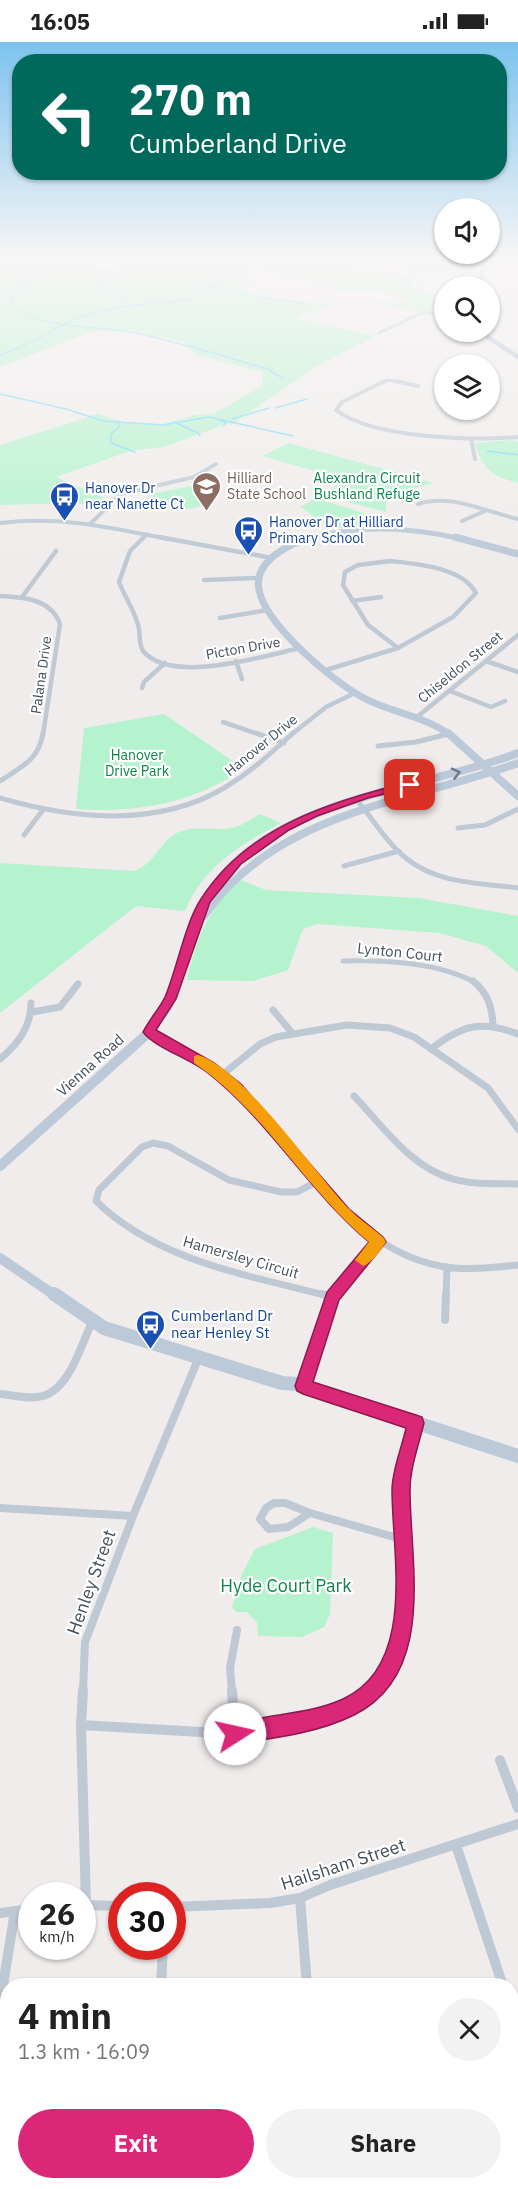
<!DOCTYPE html>
<html lang="en">
<head>
<meta charset="utf-8">
<style>
  :root { --surface:#fff; --page:#f2f2f2; --text:#222; --muted:#767676; --accent:#db2777 }
  body { margin:0; font-family:"IBM Plex Sans",sans-serif; background:var(--page); color:var(--text); height:100vh; display:flex; flex-direction:column; font-size:22px; white-space:nowrap }
  * { box-sizing:border-box; margin:0 }
  p { font-size:20px; color:var(--muted) }
  .icon { flex:none; width:33px; height:33px; fill:none; stroke:currentColor; stroke-width:2; stroke-linecap:round; stroke-linejoin:round }
  .map { position:relative; flex:1; overflow:hidden }
  .sheet { position:absolute; left:0px; top:1936px; width:519px; height:212px; display:flex; flex-direction:column; background:var(--surface); border-radius:24px 24px 0 0; box-shadow:0 2px 4px #0004 }
  .sheet>* { flex:none }
  .guide { position:absolute; left:12px; top:12px; width:495px; height:126px; border-radius:24px; box-shadow:0 2px 4px #0004; background:#00695c; color:#fff; overflow:hidden }
  .fabs { position:absolute; left:434px; top:156px; display:grid; gap:12px }
  .fabs a { display:grid; place-items:center; width:66px; height:66px; border-radius:50%; background:var(--surface); box-shadow:0 2px 4px #0004; font-size:30px }
  .speed { position:absolute; left:18px; top:1840px; display:flex; gap:12px; font-size:30px; font-weight:700; text-align:center }
  .speed>* { display:grid; place-content:center; width:78px; height:78px; border-radius:50%; background:var(--surface); box-shadow:0 2px 4px #0004; line-height:1 }
  .speed small { font-size:15px; font-weight:400 }
  .speed .limit { border:9px solid #d22; background:#fff; color:#111 }
  .pin { position:absolute; display:grid; place-items:center; width:51px; height:51px; color:#fff; margin:-26px; border-radius:12px; box-shadow:0 3px 9px #0006 }
  .me { position:absolute; width:66px; margin:-33px; rotate:80deg; stroke-linejoin:round; filter:drop-shadow(0 0 4px #0008) }
  .turn { display:flex; align-items:center; gap:21px; height:126px; padding:0 18px; font-size:27px }
  .turn .icon { width:78px; height:78px; stroke-width:2.5 }
  .turn b { display:block; font-size:42px; line-height:51px }
  .round { display:grid; place-items:center; flex:none; width:63px; height:63px; border-radius:32px; background:var(--page) }
  .headline { display:flex; align-items:center; justify-content:space-between; height:102px; padding:0 18px }
  h1 { font-size:36px; font-weight:700; line-height:45px }
  .button { display:flex; gap:12px; margin-top:auto; padding:12px 18px }
  .button a { flex:1; height:69px; border-radius:36px; background:var(--accent); color:#fff; font-size:24px; font-weight:700; line-height:69px; text-align:center }
  .button a+a { background:var(--page); color:var(--text) }
  .status { display:flex; justify-content:space-between; align-items:center; height:42px; padding:0 30px; background:var(--surface); direction:ltr }
  .status svg { height:16px; fill:currentColor }
  .map>svg:first-child { display:block }
</style>
</head>
<body>
<div class="status"><b>16:05</b><svg viewBox="0 0 49 12"><path d="M0 12V9h3v3zM5 12V6h3v6zM10 12V3h3v9zM15 12V0h3v12zM26 1h20v11H26zM47 4h2v5h-2z"/></svg></div>
<div class="map">
<svg width="518" height="2147" viewBox="0 0 518 2147">
  <rect width="100%" height="100%" fill="#f0ecec"/>
  <path fill="#b4f3ce" d="M0,217H37L108,233L140,222L144,217H334L337,220L429,239L413,240L414,246L444,253V272L417,270L373,260V258L400,261L410,258L408,257L375,250L337,249L333,243L254,227L237,233L255,237L246,247C269,263 308,258 334,263L292,276L376,294L315,325L231,383L226,382L164,405L130,409L56,435L106,457L101,464L73,461L0,463V403L98,372L126,381L163,382L196,373L213,372L262,344L263,330L196,313L183,300L128,288L91,290L0,325Z
    M371,217H467L474,219L472,231L464,232L471,235L468,236L441,230L428,232L406,229L405,223Z
    M513,398L518,400V441C494,435 481,426 475,401Z
    M289,401L434,441L387,453L386,470L321,453L346,438L262,414Z
    M196,443L216,449L220,452C204,471 167,471 149,457L151,452Z
    M316,456L373,474L384,482L332,487L300,465Z
    M164,672L243,726C195,762 134,771 76,767L84,686Z
    M260,772L281,781C241,802 203,825 185,869L136,864L0,971V821L134,829C155,822 159,799 179,790C199,782 220,791 239,784C246,781 253,776 260,772Z
    M241,838L266,848L419,856L518,874V931L486,904L439,891L318,882L303,887L288,928L253,939L187,938C196,899 208,865 241,838Z
    M313,1485L333,1491L330,1572L324,1585L302,1595L258,1594L257,1580L247,1570H236L232,1565L241,1534L255,1507Z"/>
  <g fill="none" stroke-linecap="round" stroke-linejoin="round">
    <path stroke="#7cd9f6" stroke-width="1.5" d="M166,217L188,221L226,234
      M269,217L305,224
      M35,232C24,240 9,248 11,264C49,290 92,282 135,291C180,300 224,315 268,327L282,336
      M102,241L105,247L123,254L130,264
      M207,248L304,261
      M192,256L227,234L254,222L250,217
      M0,313C32,304 57,282 89,272C121,261 156,263 190,257
      M0,352L66,367L103,379L163,383L209,375L293,394
      M275,366L307,357
      M218,377L226,381L223,384
      M232,377L269,366
      M117,381L120,384L111,392V401L135,410
      M177,381L195,390
      M197,390L200,394
      M487,409L518,413"/>
    <path stroke="#bec9d4" stroke-width="3" d="M46,217C76,223 112,239 138,217
      M121,217L134,219
      M85,224L108,217
      M379,291L424,270L444,273
      M382,341L388,338L403,341"/>
    <path stroke="#bec9d4" stroke-width="4" d="M385,339L342,360L336,368C372,396 472,399 518,395
      M395,339L418,344
      M471,397L475,417
      M418,462C451,451 486,470 518,477
      M462,479L485,469
      M0,481C63,474 107,485 168,497
      M91,481L121,452L194,435L216,422
      M142,497L147,492"/>
    <path stroke="#bec9d4" stroke-width="4.5" d="M144,495L130,509L119,540C125,556 136,570 139,587C140,594 139,603 143,609C171,643 264,614 300,606
      M159,495L272,516
      M390,519C417,522 462,525 476,551L453,575L398,606L368,583L343,543L345,530L358,523Z
      M204,538L258,536
      M0,554C24,555 51,557 60,582L43,693
      M22,555L56,509
      M352,559L381,555
      M220,576L268,568
      M236,619L242,637
      M486,619L518,630
      M326,628L398,606
      M142,646L144,640L165,621
      M450,649L491,665L505,659
      M417,675L518,593
      M223,680L261,693
      M291,693L326,665L355,651
      M444,693L448,692"/>
    <path stroke="#bec9d4" stroke-width="5" d="M256,691L284,701
      M378,704L416,700L448,692
      M0,739C21,725 39,718 43,691
      M0,756C71,777 157,786 224,746C250,731 271,711 293,691
      M356,757C373,777 387,801 407,817C438,842 481,841 518,846
      M458,786L485,783L518,767
      M24,793L42,769
      M344,824L399,809
      M343,919C385,918 438,920 476,941"/>
    <path stroke="#bec9d4" stroke-width="7" d="M473,939C488,951 492,965 493,983
      M273,968L293,992
      M32,970L60,965L78,942
      M149,990C180,1005 212,1022 237,1047C304,1111 351,1216 454,1226C475,1228 497,1225 518,1223
      M431,1007C462,983 480,978 518,992
      M0,1017C18,1002 31,985 31,961
      M222,1033L260,1002L276,995L347,983L390,986L414,995L488,1046L518,1087
      M354,1054C383,1084 411,1126 453,1137C474,1143 496,1141 518,1142
      M318,1139L297,1150H281L229,1138L168,1104L153,1101L142,1105L99,1148L96,1159C157,1219 248,1233 328,1254
      M333,1254L378,1200
      M446,1254L447,1225"/>
    <path stroke="#bec9d4" stroke-width="8" d="M322,1252L332,1255
      M445,1278L446,1252
      M303,1344L334,1252
      M0,1352C13,1353 30,1358 43,1354C70,1346 81,1303 92,1280
      M274,1461H285L310,1471L288,1485L269,1487L260,1477L266,1466Z
      M0,1466L133,1474
      M310,1471L401,1497
      M83,1649L85,1600L133,1474L199,1315
      M232,1649L230,1626L237,1588
      M371,1649L384,1634L401,1596L405,1566L401,1445L416,1381"/>
    <path stroke="#bec9d4" stroke-width="10" d="M83,1648L81,1683L86,1863
      M232,1648L235,1692
      M81,1683L235,1692L295,1682L349,1665L372,1648
      M500,1718L518,1766
      M456,1803L503,1944
      M300,1856L307,1944
      M82,1863L122,1864
      M172,1865L270,1861L300,1856L330,1843L518,1782
      M0,1871L32,1867
      M161,1944L163,1905
      M0,1962L15,1869
      M512,1965L518,1976
      M444,2140L448,2147
      M279,2147L283,2140"/>
    <path stroke="#bcc9d8" stroke-width="5" d="M307,497C359,482 410,485 462,497"/>
    <path stroke="#bcc9d8" stroke-width="7" d="M313,495C290,501 253,519 259,548C266,583 331,638 362,655C390,671 424,673 450,693
      M455,495L518,512"/>
    <path stroke="#bcc9d8" stroke-width="8" d="M448,691L518,754
      M204,874C277,769 407,761 518,721
      M177,941C187,913 191,881 207,855C267,756 419,749 518,711"/>
    <path stroke="#bcc9d8" stroke-width="10" d="M0,1124L147,992L167,965L178,939
      M0,1216L56,1254"/>
    <path stroke="#bcc9d8" stroke-width="14" d="M54,1252L104,1286L282,1341L297,1342L518,1414"/>
    <path stroke="#a8bbcf" stroke-width="4.5" d="M479,244L484,217
      M480,290L518,315"/>
  </g>
  <defs><path id="oneway-chevron" d="M-2-3.5L2.5 0L-2 3.5" fill="none" stroke-width="1.6" stroke-linecap="round" stroke-linejoin="round" transform="scale(1.5)"/></defs>
  <use stroke="#6d7a87" href="#oneway-chevron" transform="translate(456 731) rotate(-14)"/>
  <linearGradient id="sky" x2="0" y2="1"><stop stop-color="#7dc3ee"/><stop offset="0.42" stop-color="#f8f6f6"/><stop offset="1" stop-color="#f8f6f6" stop-opacity="0"/></linearGradient>
  <rect width="518" height="517" fill="url(#sky)"/>
  <path fill="#db2777" stroke="#8e194d" stroke-width="1.5" d="M410,740L413,741V745L368,756L317,774L289,788L241,822L210,860L176,957L156,988L214,1021L241,1042L349,1167L383,1195L386,1200L383,1204L339,1258L313,1340L416,1373L422,1375L424,1381C419,1402 410,1426 410,1448C410,1521 437,1632 354,1673C318,1691 275,1696 235,1702L228,1700L225,1692L228,1685C262,1671 306,1674 343,1657C417,1623 392,1512 392,1448C392,1428 402,1405 406,1386L303,1352L297,1349L295,1344L327,1250L369,1200C309,1150 269,1079 208,1031C191,1017 155,1006 143,990C149,978 159,967 165,955C177,927 185,881 201,857C247,785 331,759 410,740Z"/>
  <path fill="#f59e0b" d="M198,1013C243,1026 313,1129 348,1166C359,1177 372,1186 383,1195L386,1200C381,1208 372,1221 363,1224L355,1218L369,1200C304,1146 264,1068 194,1021V1014Z"/>
  <defs>
    <symbol id="school-pin" viewBox="-11 -11 22 30"><path d="M0 17L-7.5 6A9.5 9.5 0 1 1 7.5 6Z" fill="#8d6e63" stroke="#fff"/><path d="M0-5L7-2L0 1L-7-2ZM-4 1L0 2.5L4 1V4Q0 6-4 4Z" fill="#fff"/></symbol>
    <symbol id="bus-pin" viewBox="-11 -11 22 30"><path d="M0 17L-7.5 6A9.5 9.5 0 1 1 7.5 6Z" fill="#1a4fb4" stroke="#fff"/><path d="M-5-6H5V4H4V6H2V4H-2V6H-4V4H-5ZM-3.5-4V0h7V-4ZM-3.5 1.2v1.5H-2V1.2ZM2 1.2v1.5H3.5V1.2Z" fill="#fff"/></symbol>
  </defs>
  <g fill-rule="evenodd">
    <use href="#school-pin" x="190" y="428" width="33" height="45"/>
    <use href="#bus-pin" x="48" y="438" width="33" height="45"/>
    <use href="#bus-pin" x="232" y="472" width="33" height="45"/>
    <use href="#bus-pin" x="134" y="1266" width="33" height="45"/>
  </g>
  <g text-anchor="middle" dominant-baseline="central" stroke-width="4.5" stroke-linejoin="round" paint-order="stroke">
    <g font-size="14" fill="#785e54" stroke="#fff" text-anchor="start">
      <text x="227" y="436">Hilliard<tspan x="227" dy="16">State School</tspan></text>
    </g>
    <g font-size="14" fill="#0c854b" stroke="#fff">
      <text x="367" y="436">Alexandra Circuit<tspan x="367" dy="16">Bushland Refuge</tspan></text>
      <text x="137" y="713">Hanover<tspan x="137" dy="16">Drive Park</tspan></text>
    </g>
    <g font-size="14" fill="#164399" stroke="#fff" text-anchor="start">
      <text x="85" y="446">Hanover Dr<tspan x="85" dy="16">near Nanette Ct</tspan></text>
      <text x="269" y="480">Hanover Dr at Hilliard<tspan x="269" dy="16">Primary School</tspan></text>
    </g>
    <g font-size="14" fill="#434f5c" stroke="#fff">
      <text transform="translate(243 606) rotate(-10)">Picton Drive</text>
      <text transform="translate(460 625) rotate(-39)">Chiseldon Street</text>
      <text transform="translate(41 633) rotate(-82)">Palana Drive</text>
      <text transform="translate(261 703) rotate(-39)">Hanover Drive</text>
    </g>
    <g font-size="15" fill="#434f5c" stroke="#fff">
      <text transform="translate(400 910) rotate(6)">Lynton Court</text>
      <text transform="translate(90 1023) rotate(-42)">Vienna Road</text>
      <text transform="translate(241 1215) rotate(16)">Hamersley Circuit</text>
    </g>
    <g font-size="15" fill="#164399" stroke="#fff" text-anchor="start">
      <text x="171" y="1273">Cumberland Dr<tspan x="171" dy="17">near Henley St</tspan></text>
    </g>
    <g font-size="18" fill="#434f5c" stroke="#fff">
      <text transform="translate(91 1540) rotate(-70)">Henley Street</text>
      <text transform="translate(343 1822) rotate(-18)">Hailsham Street</text>
    </g>
    <g font-size="18" fill="#0c854b" stroke="#fff">
      <text x="286" y="1543">Hyde Court Park</text>
    </g>
  </g>
</svg>
<div class="fabs">
<a><svg class="icon" aria-label="sound" viewBox="0 0 24 24"><path d="M4 9h4l5-4v14l-5-4H4zM17 9q2 3 0 6"/></svg></a>
<a><svg class="icon" aria-label="search" viewBox="0 0 24 24"><circle cx="10" cy="10" r="6"/><path d="M15 15l6 6"/></svg></a>
<a><svg class="icon" aria-label="layers" viewBox="0 0 24 24"><path d="M12 4l9 5-9 5-9-5zM3 14l9 5 9-5"/></svg></a>
</div>
<div class="speed"><div>26<small>km/h</small></div><div class="limit">30</div></div>
<div class="pin" style="left:410px;top:743px;background:#d93025"><svg class="icon" aria-label="arrive" viewBox="0 0 24 24"><path d="M6 21V4h12l-3 4 3 4H6"/></svg></div>
<svg class="me" style="left:235px;top:1692px" viewBox="-20 -20 40 40"><circle r="19" fill="#fff"/><path d="M0-13L10 11 0 6-10 11z" fill="#db2777"/></svg>
<div class="guide">
<div class="turn"><svg class="icon" aria-label="left" viewBox="0 0 24 24"><path d="M17 20v-9H6M10 6l-5 5 5 5"/></svg><div><b>270 m</b>Cumberland Drive</div></div>
</div>
<section class="sheet">
<div class="headline"><div><h1>4 min</h1><p>1.3 km · 16:09</p></div><a class="round"><svg class="icon" aria-label="close" viewBox="0 0 24 24"><path d="M6 6l12 12M18 6L6 18"/></svg></a></div>
<div class="button"><a>Exit</a><a>Share</a></div>
</section>
</div>
</body>
</html>
